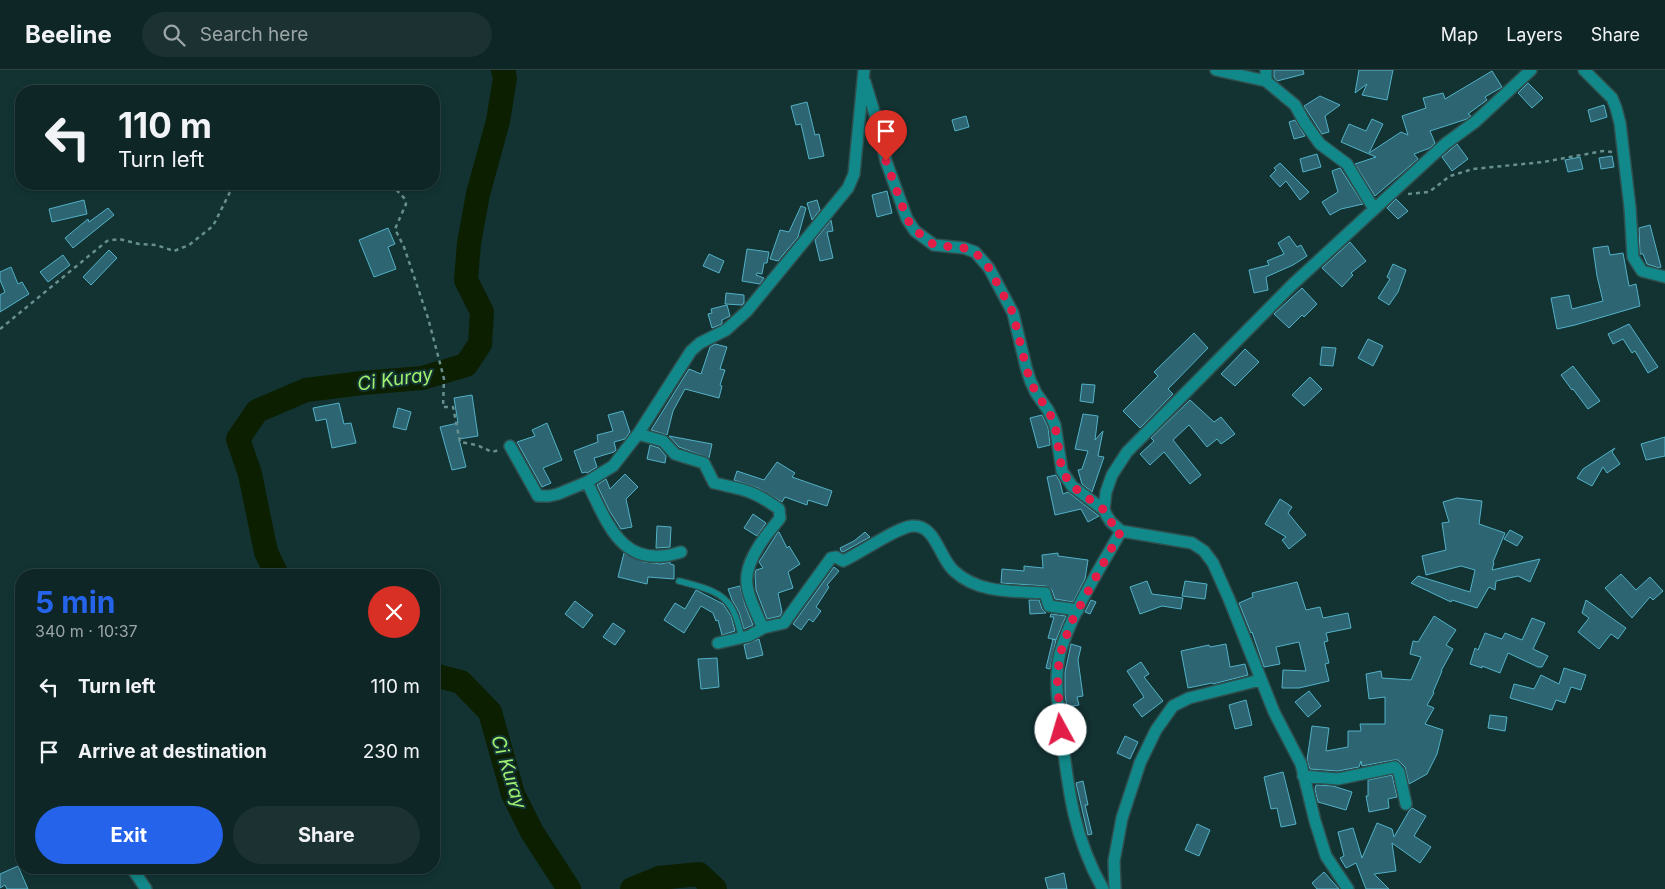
<!DOCTYPE html>
<html lang="en">
<head>
<meta charset="utf-8">
<style>
  :root { --surface:#0e2626; --page:#1c3232; --text:#f1f3f6; --muted:#9ba5a7; --line:#2e4343; --accent:#2563eb }
  body { margin:0; font-family:Inter,sans-serif; background:var(--page); color:var(--text); height:100vh; display:flex; flex-direction:column; font-size:19px; white-space:nowrap }
  * { box-sizing:border-box; margin:0 }
  p { font-size:16px; color:var(--muted) }
  .icon { flex:none; width:28px; height:28px; fill:none; stroke:currentColor; stroke-width:2; stroke-linecap:round; stroke-linejoin:round }
  .map { position:relative; flex:1; overflow:hidden }
  .drawer { position:absolute; left:15px; top:499px; width:425px; height:305px; display:flex; flex-direction:column; background:var(--surface); border-radius:20px; box-shadow:0 2px 8px #0003,0 0 0 1px var(--line) }
  .drawer>* { flex:none }
  .guide { position:absolute; left:15px; top:15px; width:425px; height:105px; border-radius:20px; box-shadow:0 2px 8px #0003,0 0 0 1px var(--line); background:#0e2626; color:var(--text); overflow:hidden }
  .pin { position:absolute; display:grid; place-items:center; width:42px; height:42px; color:#fff; margin:-51px -21px; border-radius:50% 50% 50% 0; rotate:-45deg; box-shadow:0 0 5px #0007 }
  .pin .icon { rotate:45deg }
  .me { position:absolute; width:55px; margin:-28px; rotate:354deg; stroke-linejoin:round; filter:drop-shadow(0 0 4px #0008) }
  .turn { display:flex; align-items:center; gap:18px; height:105px; padding:0 20px; font-size:22px }
  .turn .icon { width:65px; height:65px; stroke-width:2.5 }
  .turn b { display:block; font-size:35px; line-height:42px }
  .round { display:grid; place-items:center; flex:none; width:52px; height:52px; border-radius:26px; background:var(--page) }
  .summary { display:flex; align-items:center; justify-content:space-between; height:85px; padding:0 20px }
  h1 { font-size:30px; font-weight:700; line-height:38px; color:var(--accent) }
  .button { display:flex; gap:10px; margin-top:auto; padding:10px 20px }
  .button a { flex:1; height:58px; border-radius:30px; background:var(--accent); color:#fff; font-size:20px; font-weight:700; line-height:58px; text-align:center }
  .button a+a { background:var(--page); color:var(--text) }
  ul { padding:0; list-style:none }
  li { display:flex; align-items:center; gap:15px; height:65px; padding:0 20px }
  li div { flex:1 }
  li b { display:block; font-size:19px }
  li em { font-style:normal }
  header { display:flex; align-items:center; gap:30px; box-sizing:border-box; height:70px; padding:0 25px; background:var(--surface); border-bottom:1px solid var(--line) }
  header strong { font-size:24px }
  nav { display:flex; gap:28px; margin-inline-start:auto; font-size:18px }
  .search { width:350px; height:45px; background:var(--page); display:flex; align-items:center; gap:12px; box-sizing:border-box; padding:0 18px; border-radius:28px; color:var(--muted); font-size:19px }
  .map>svg:first-child { display:block }
</style>
</head>
<body>
<header>
<strong>Beeline</strong>
<div class="search"><svg class="icon" aria-label="search" viewBox="0 0 24 24"><circle cx="10" cy="10" r="6"/><path d="M15 15l6 6"/></svg>Search here</div>
<nav><a>Map</a><a>Layers</a><a>Share</a></nav>
</header>
<div class="map">
<svg width="1665" height="819" viewBox="0 0 1665 819">
  <rect width="100%" height="100%" fill="#133333"/>
  <g fill="none" stroke-linecap="round" stroke-linejoin="round">
    <path stroke="#0c2001" stroke-width="24" d="M277,505L266,482L250,404L238,369L257,341L306,320L362,313L422,308L466,295L480,274L482,242L466,210L469,173L478,124L498,51L505,8L503,0
      M434,605L461,612L490,642L513,724L532,762L569,819
      M632,819L659,808L699,804L715,819"/>
  </g>
  <path fill="#2e6572" stroke="#52b1c7" d="M1274,0H1303L1304,4L1277,11L1274,7Z
    M1359,0H1393L1387,30L1362,25L1367,14L1355,23Z
    M1492,1L1502,17L1485,27L1487,30L1468,44L1471,46L1467,49L1430,61L1435,73L1430,78L1414,84L1418,89L1375,126L1355,94L1376,87L1341,72L1349,54L1366,61L1372,49L1383,54L1369,83L1401,62L1408,65L1402,46L1426,38L1423,28L1443,23L1445,29Z
    M1528,13L1543,28L1532,38L1518,23Z
    M1320,26L1340,35L1325,46L1329,62L1322,64L1304,36Z
    M807,32L815,65L819,64L824,86L809,89L801,54L796,55L791,36Z
    M1604,35L1607,47L1591,52L1588,40Z
    M966,46L969,57L955,61L952,50Z
    M1295,50L1305,66L1294,69L1289,52Z
    M1457,74L1468,89L1452,101L1442,87Z
    M1317,84L1321,97L1303,102L1300,89Z
    M1612,86L1614,97L1601,99L1599,88Z
    M1580,87L1583,99L1568,102L1565,90Z
    M1280,93L1309,122L1300,130L1286,111L1280,117L1270,106L1276,100L1274,98Z
    M1340,98L1363,134L1341,139L1330,145L1322,132L1338,122L1332,101Z
    M887,121L892,143L877,147L872,125Z
    M1396,129L1408,141L1398,149L1387,138Z
    M84,130L87,144L52,152L49,139Z
    M817,130L820,140L812,150L807,133Z
    M801,136L806,138L798,167L778,191L770,189L780,160L789,162Z
    M108,138L114,145L73,178L65,168L88,149L89,152Z
    M831,150L833,161L827,162L833,188L820,191L815,170Z
    M1650,155L1661,197L1659,198L1647,194L1643,184H1640L1639,158Z
    M388,158L395,174L388,177L396,199L374,207L359,170Z
    M1289,166L1297,177L1301,175L1307,186L1293,195L1266,207L1268,220L1254,223L1249,200L1269,195L1267,191L1284,184L1278,173Z
    M1350,172L1366,191L1351,203L1353,205L1342,217L1322,198Z
    M1608,176L1610,185L1623,183L1629,216L1636,214L1640,236L1575,255L1557,259L1551,228L1569,225L1572,239L1603,231L1597,206L1593,178Z
    M747,179L769,182L767,193H764L762,204L757,203L756,205L764,208L760,214L742,211Z
    M109,180L117,188L91,215L83,207Z
    M709,184L724,191L719,203L703,196Z
    M63,185L70,195L48,212L40,202Z
    M1393,194L1406,200L1398,222L1389,235L1378,228L1390,209L1387,207Z
    M11,197L18,214L22,212L29,224L0,242V225L5,222L0,210V202Z
    M1302,218L1317,234L1304,247L1302,245L1289,258L1274,244Z
    M726,223L744,225V233L742,235L725,234Z
    M727,235L730,246L722,250V254L712,258L708,244L712,243L711,239Z
    M1629,254L1658,297L1648,303L1635,281L1632,283L1623,269L1613,274L1608,264Z
    M1194,263L1208,278L1168,319L1173,324L1140,358L1123,341L1158,306L1154,302Z
    M1368,269L1383,276L1373,296L1358,288Z
    M715,274L727,277L720,299L725,300L720,315L722,316L719,328L685,319L673,341L667,365L651,360L689,299L701,304L710,277Z
    M1322,277L1336,278L1333,296L1320,295Z
    M1245,279L1259,292L1235,316L1221,304Z
    M1573,296L1600,331L1588,339L1573,319L1572,320L1561,305Z
    M1310,307L1322,319L1304,336L1292,325Z
    M1082,314L1095,315L1093,333L1080,331Z
    M472,325L478,366L459,369L466,397L452,400L440,357L458,353L454,328Z
    M1190,330L1214,352L1221,347L1235,364L1221,374L1217,369L1207,377L1189,355L1173,370L1201,405L1190,414L1164,382L1150,395L1140,384L1154,371L1151,368Z
    M339,333L344,354L351,353L356,373L332,378L326,349L316,351L313,338Z
    M398,338L411,342L406,360L393,357Z
    M623,341L630,362L625,369L614,372L616,380L614,382L594,388L597,397L587,403L586,402L582,403L574,381L598,372L597,365L613,361L608,345Z
    M1083,344L1098,346L1095,370L1103,361L1098,386L1104,387L1092,422L1082,414L1078,400L1082,399L1088,381L1075,379Z
    M1042,345L1048,357L1050,375L1038,378L1030,348Z
    M547,353L562,390L543,398L551,413L542,417L517,372L535,366L532,360Z
    M669,366L712,374L709,388L679,377Z
    M1665,367V386L1646,390L1641,374Z
    M650,375L659,378L666,386L665,393L647,389Z
    M1615,378L1612,382L1620,394L1607,403L1603,397L1592,416L1577,408L1583,399Z
    M777,392L795,403L792,407L832,421L827,436L808,430L807,435L785,427L782,432L758,418L734,410L737,401L764,410Z
    M625,404L638,417L626,429L632,457L621,459L609,440L597,415L606,409L610,419Z
    M1056,405L1060,412L1063,424L1068,422L1099,446L1088,452L1081,439L1055,445L1047,407Z
    M1457,428L1482,431L1479,454L1505,463L1493,492L1494,493L1492,500L1540,489L1530,512L1518,506L1496,511L1495,520L1489,517L1477,538L1452,530L1451,532L1411,513L1418,506L1470,522L1475,500L1461,496L1426,505L1422,486L1446,480L1442,453L1449,452L1443,432Z
    M1280,429L1292,437L1288,443L1306,465L1289,479L1282,470L1286,467L1265,454Z
    M753,444L766,453L757,466L744,458Z
    M657,456L671,457L670,477L656,478Z
    M1510,460L1523,467L1517,476L1504,469Z
    M778,462H779L787,478L789,476L800,494L788,502L793,518L778,523L782,542L780,546L767,549L756,520L755,504L756,500L763,498L759,492Z
    M865,462L870,467L843,482L841,481L840,478L854,471Z
    M624,483L644,492L661,494L670,492V494L674,495V509L648,507L647,514L618,507Z
    M1058,483V486L1088,490L1085,509L1073,532L1055,529L1052,520L1046,516L1001,513L1002,499L1024,501V496L1043,498L1042,485Z
    M834,497L839,501L827,515L829,517L816,537L821,541L813,552L809,549L801,560L793,554Z
    M1621,504L1636,520L1650,507L1663,521L1653,530L1650,527L1632,548L1605,518Z
    M1147,511L1152,524L1183,528L1181,539L1162,536L1140,544L1130,517Z
    M1185,511L1207,514L1205,529L1182,526Z
    M1297,512L1306,540L1320,537L1323,548L1348,543L1351,558L1326,563L1328,571L1324,572L1329,593L1325,594L1329,611L1299,618H1282L1283,600L1306,601L1299,572L1276,577L1280,594L1264,597L1252,562L1251,563L1239,533L1253,527L1252,523Z
    M740,516L745,535L753,555L744,559L739,542L732,530L728,519Z
    M696,520L723,534L731,546L735,561L722,565L718,550L716,551L713,543L701,536L684,563L664,550L675,533L685,539Z
    M1029,530H1039L1042,539L1046,543L1030,544Z
    M1091,530L1096,532L1090,544L1085,542Z
    M1586,530L1626,558L1618,569L1611,564L1599,579L1578,562L1589,548L1582,543Z
    M575,531L593,545L583,558L565,544Z
    M1051,544L1066,546L1056,570L1048,568L1054,547H1050Z
    M1434,546L1456,560L1446,575L1453,579L1441,601H1442L1433,622L1434,623L1427,635L1434,638L1425,654L1443,660L1437,684L1427,704L1409,714L1405,697L1398,690H1394L1362,696L1361,691L1359,697L1338,701L1310,699L1307,690L1312,656L1329,658L1326,681L1348,677V661H1361L1360,654H1385V627L1369,629L1366,604L1381,601L1382,608L1411,610L1421,587L1410,584L1413,571L1418,572Z
    M1532,548L1545,553L1533,579L1548,586L1542,597H1538L1508,583L1500,603L1482,596V598L1470,594L1475,578L1478,580L1485,563L1502,569L1505,563L1522,570Z
    M613,553L625,561L615,575L603,567Z
    M759,569L763,585L747,589L744,575Z
    M1053,569L1056,570L1050,599L1046,598Z
    M1071,574L1081,577L1078,590L1083,626L1077,627L1079,635L1067,637L1065,625V602Z
    M1226,574L1230,597L1245,594L1248,605L1213,614L1212,613L1188,618L1181,581L1209,575L1210,577Z
    M717,588L719,617L701,619L698,589Z
    M1141,592L1149,604L1144,607L1163,631L1142,647L1133,635L1144,627L1127,601Z
    M1564,598L1586,605L1581,620L1571,617L1565,633L1556,630L1552,640L1510,628L1514,614L1534,619L1541,605L1559,614Z
    M1309,621L1321,636L1308,647L1295,632Z
    M1246,630L1252,655L1235,659L1229,635Z
    M1490,645L1507,647L1505,661L1488,658Z
    M1125,666L1138,672L1130,689L1117,683Z
    M1283,702L1296,754L1281,757L1277,738L1271,739L1264,707Z
    M1392,705L1397,727L1388,729L1389,738L1369,742L1366,726H1368V710Z
    M1083,711L1088,735H1085L1092,764L1088,765L1076,713Z
    M1316,715L1333,716L1352,722L1346,740L1318,732L1315,719Z
    M1412,738L1426,746L1414,766L1431,777L1420,793L1392,773L1396,801L1374,804L1389,819H1366L1356,793L1346,798L1340,788L1344,786L1338,762L1353,758L1362,788L1377,753L1392,759L1394,767L1409,741Z
    M1197,754L1210,760L1199,786L1185,780Z
    M18,796L28,819H7L5,815L0,818V804Z
    M1324,802L1339,819H1317L1312,813Z
    M1064,803L1067,819H1048L1045,808Z"/>
  <g fill="none" stroke-linecap="round" stroke-linejoin="round">
    <defs>
      <path id="lane" d="M679,511C697,516 721,520 731,537C737,546 739,558 742,568"/>
      <path id="street" d="M1216,0L1266,11
        M1266,0V11L1295,35L1305,53L1320,74L1347,94L1374,139
        M1584,0L1612,28L1616,38L1620,53L1630,138L1633,187L1642,201L1665,207
        M865,12L876,48L886,91L907,149L915,161L934,175L964,178L975,182L989,198L1013,243L1026,297L1030,310L1036,323L1048,340L1055,355L1062,401L1072,416L1104,440
        M638,364L663,371L675,384L704,393L714,413C744,420 753,420 779,439L780,448C775,455 769,461 765,467C737,506 745,518 763,558
        M510,376L538,426H549L558,424L587,412L613,396L638,364L691,281L700,273L726,260L747,241L848,118L854,104L864,0
        M587,412C608,454 622,501 681,482
        M718,573L749,566L763,558L784,553L831,488L836,487L843,491C861,483 895,458 912,456C936,454 939,488 954,501C979,524 1014,521 1045,523L1049,536L1078,540
        M1303,706L1338,709L1395,697L1399,702L1406,734
        M132,798L146,819
        M1103,819C1073,766 1068,718 1061,659C1058,634 1054,608 1060,583C1072,541 1100,499 1121,461
        M1115,819L1114,791L1122,748L1140,693L1156,660L1173,636L1189,628L1260,610
        M1348,819L1326,786L1315,751L1301,694L1274,642L1229,529L1213,493L1204,481L1192,473L1121,461L1111,452L1107,446L1104,440L1106,422L1112,405L1127,382L1293,214L1445,74L1475,52L1531,0"/>
    </defs>
    <use href="#lane" stroke="#2f4f4f" stroke-width="8"/>
    <use href="#street" stroke="#2f4f4f" stroke-width="14"/>
    <path stroke="#688f8f" stroke-width="2.5" stroke-dasharray="4 4" stroke-linecap="butt" d="M391,114L405,129L406,134L395,159L404,177L428,248L441,297L444,309L443,337H453L460,372L477,375L492,382L499,380
      M1408,124L1429,122L1450,106L1473,99L1543,92L1603,81L1612,82
      M0,259L107,171L119,169L139,174L156,175L174,181L189,175L213,156L234,114"/>
    <use href="#lane" stroke="#118889" stroke-width="5.5"/>
    <use href="#street" stroke="#118889" stroke-width="11"/>
  </g>
  <g fill="none" stroke-linecap="round" stroke-linejoin="round">
    <path stroke="#e11d48" stroke-width="9" stroke-dasharray="0 16.2" d="M886,91L907,149L915,160L934,175L964,178L975,182L989,198L1013,243L1026,297L1030,310L1036,323L1048,340L1055,355L1062,401L1072,416L1104,440L1111,452L1121,461L1073,549L1062,577L1057,605L1061,660"/>
  </g>
  <g text-anchor="middle" dominant-baseline="central" stroke-width="4" stroke-linejoin="round" paint-order="stroke">
    <g font-size="19" font-style="italic" fill="#9ff16f" stroke="#133333">
      <text transform="translate(395 309) rotate(-8)">Ci Kuray</text>
      <text transform="translate(509 702) rotate(72)">Ci Kuray</text>
    </g>
  </g>
</svg>
<div class="pin" style="left:886px;top:91px;background:#d93025"><svg class="icon" aria-label="arrive" viewBox="0 0 24 24"><path d="M6 21V4h12l-3 4 3 4H6"/></svg></div>
<svg class="me" style="left:1061px;top:660px" viewBox="-20 -20 40 40"><circle r="19" fill="#fff"/><path d="M0-13L10 11 0 6-10 11z" fill="#e11d48"/></svg>
<div class="guide">
<div class="turn"><svg class="icon" aria-label="left" viewBox="0 0 24 24"><path d="M17 20v-9H6M10 6l-5 5 5 5"/></svg><div><b>110 m</b>Turn left</div></div>
</div>
<section class="drawer">
<div class="summary"><div><h1>5 min</h1><p>340 m · 10:37</p></div><a class="round" style="background:#d93025;color:#fff"><svg class="icon" aria-label="close" viewBox="0 0 24 24"><path d="M6 6l12 12M18 6L6 18"/></svg></a></div>
<ul>
<li><svg class="icon" aria-label="left" viewBox="0 0 24 24"><path d="M17 20v-9H6M10 6l-5 5 5 5"/></svg><div><b>Turn left</b></div><em>110 m</em></li>
<li><svg class="icon" aria-label="arrive" viewBox="0 0 24 24"><path d="M6 21V4h12l-3 4 3 4H6"/></svg><div><b>Arrive at destination</b></div><em>230 m</em></li>
</ul>
<div class="button"><a>Exit</a><a>Share</a></div>
</section>
</div>
</body>
</html>
